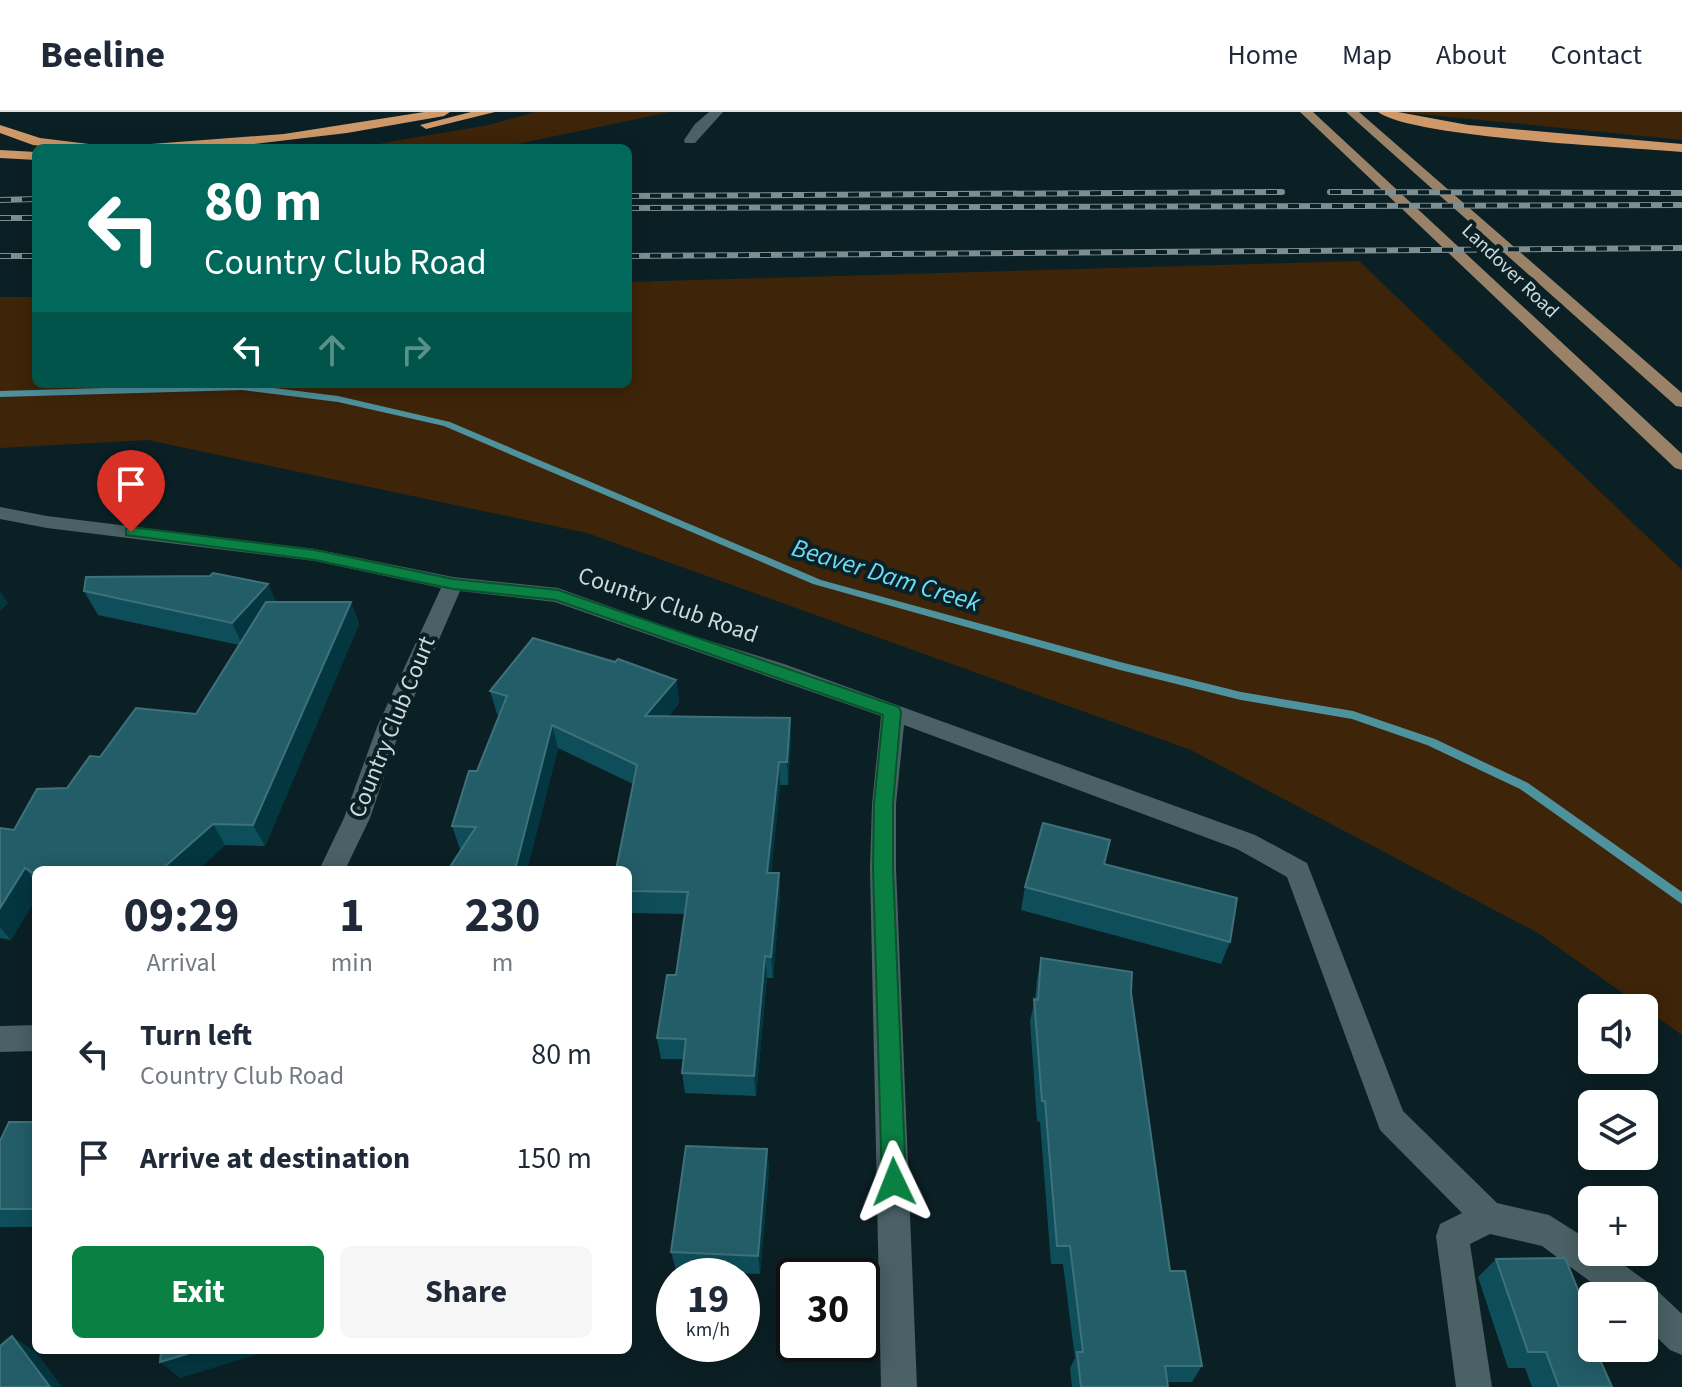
<!DOCTYPE html>
<html lang="en">
<head>
<meta charset="utf-8">
<style>
  :root { --surface:#fff; --page:#f6f6f7; --text:#1f2937; --muted:#747a83; --line:#e0e1e3; --accent:#0b8043 }
  body { margin:0; font-family:"Source Sans 3",sans-serif; background:var(--page); color:var(--text); height:100vh; display:flex; flex-direction:column; font-size:30px; white-space:nowrap }
  * { box-sizing:border-box; margin:0 }
  p { font-size:26px; color:var(--muted) }
  .icon { flex:none; width:44px; height:44px; fill:none; stroke:currentColor; stroke-width:2; stroke-linecap:round; stroke-linejoin:round }
  .map { position:relative; flex:1; overflow:hidden }
  .sheet { position:absolute; left:32px; top:754px; width:600px; height:488px; display:flex; flex-direction:column; background:var(--surface); border-radius:12px; box-shadow:0 4px 20px #0003 }
  .sheet>* { flex:none }
  .hud { position:absolute; left:32px; top:32px; width:600px; height:244px; border-radius:12px; box-shadow:0 4px 20px #0003; background:#00695c; color:#fff; overflow:hidden }
  .tools { position:absolute; left:1578px; top:882px; display:grid; gap:16px }
  .tools a { display:grid; place-items:center; width:80px; height:80px; border-radius:12px; background:var(--surface); box-shadow:0 4px 20px #0003; font-size:40px }
  .speed { position:absolute; left:656px; top:1146px; display:flex; gap:16px; font-size:40px; font-weight:700; text-align:center }
  .speed>* { display:grid; place-content:center; width:104px; height:104px; border-radius:50%; background:var(--surface); box-shadow:0 4px 20px #0003; line-height:1 }
  .speed small { font-size:20px; font-weight:400 }
  .speed .limit { border:4px solid #111; border-radius:12px; background:#fff; color:#111 }
  .pin { position:absolute; display:grid; place-items:center; width:68px; height:68px; color:#fff; margin:-82px -34px; border-radius:50% 50% 50% 0; rotate:-45deg; box-shadow:0 0 8px #0007 }
  .pin .icon { rotate:45deg }
  .me { position:absolute; width:88px; margin:-44px; rotate:358deg; stroke-linejoin:round; filter:drop-shadow(0 0 6px #0008) }
  .turn { display:flex; align-items:center; gap:28px; height:168px; padding:0 40px; font-size:36px }
  .turn .icon { width:104px; height:104px; stroke-width:2.5 }
  .turn b { display:block; font-size:56px; line-height:68px }
  .lanes { display:flex; align-items:center; height:76px; padding:0 40px; background:#0003; justify-content:center; gap:40px; direction:ltr }
  .lanes .off { opacity:.35 }
  .eta { display:flex; justify-content:space-evenly; align-items:center; height:136px; text-align:center }
  .eta b { font-size:48px; font-weight:700; line-height:56px }
  .cta { display:flex; gap:16px; margin-top:auto; padding:16px 40px }
  .cta a { flex:1; height:92px; border-radius:12px; background:var(--accent); color:#fff; font-size:32px; font-weight:700; line-height:92px; text-align:center }
  .cta a+a { background:var(--page); color:var(--text) }
  ul { padding:0; list-style:none }
  li { display:flex; align-items:center; gap:24px; height:104px; padding:0 40px }
  li div { flex:1 }
  li b { display:block; font-size:30px }
  li em { font-style:normal }
  header { display:flex; align-items:center; gap:48px; box-sizing:border-box; height:112px; padding:0 40px; background:var(--surface); border-bottom:2px solid var(--line) }
  header strong { font-size:38px }
  nav { display:flex; gap:44px; margin-inline-start:auto; font-size:28px }
  .map>svg:first-child { display:block }
</style>
</head>
<body>
<header>
<strong>Beeline</strong>
<nav><a>Home</a><a>Map</a><a>About</a><a>Contact</a></nav>
</header>
<div class="map">
<svg width="1682" height="1275" viewBox="0 0 1682 1275">
  <rect width="100%" height="100%" fill="#0b2025"/>
  <path fill="#3e2409" d="M535,0H670L499,36H354L489,13Z
    M1399,0H1682V28Z
    M1359,149L1682,458V923L1538,821L1191,638L587,421L148,328L0,336V185H36V272H628V170Z"/>
  <g fill="none" stroke-linecap="round" stroke-linejoin="round">
    <path fill="#4e929e" fill-rule="evenodd" d="M242,272L338,284L450,310L821,468L1120,550L1241,580L1353,599L1435,627L1528,671L1682,780V792L1520,677L1427,633L1352,607L1241,588L1120,558L813,472L444,314L338,290L242,278L0,285V279Z"/>
    <path fill="#4a6166" fill-rule="evenodd" d="M709,0H723L695,31H685L684,28L695,12Z
      M0,395L47,404L315,437L453,465L558,476L678,519L784,552L1255,723L1307,751L1403,999L1497,1091L1549,1103L1592,1130V1140H1606L1650,1172L1682,1202V1243L1670,1238L1644,1213V1184H1610L1542,1134L1490,1122L1470,1132L1492,1275H1456L1436,1124L1440,1112L1462,1101L1380,1018L1287,765L1237,737L904,613L896,692V756L917,1275H881L870,756L872,692L881,604L555,490L460,479L401,615L370,706L345,758H319L344,706L377,615L441,476L315,449L47,416L0,407Z
      M36,913V939L0,940V914Z"/>
    <path fill="#998267" fill-rule="evenodd" d="M1300,0H1313L1682,342V358L1675,356Z
      M1346,0H1359L1682,281V295L1676,294Z"/>
    <path fill="#ce9868" fill-rule="evenodd" d="M424,0H450L444,4L347,21L221,36H56L33,33L0,21V13L40,26L89,32H151L284,22Z
      M471,0H495L426,17L420,13Z
      M1378,0H1398L1468,13L1682,32V40C1626,35 1414,26 1378,0Z
      M0,38L36,40V48L0,46Z"/>
    <defs>
      <path id="rail" d="M1330,80L1682,81
        M628,84L1282,80
        M0,88L36,87
        M628,96L1682,93
        M0,106H36
        M0,144H36
        M628,144L1682,136"/>
    </defs>
    <use href="#rail" stroke="#7e8e91" stroke-width="6"/>
    <use href="#rail" stroke="#0b2025" stroke-width="4" stroke-dasharray="11" stroke-linecap="butt"/>
  </g>
  <path fill="#0e4e5a" d="M268,472L276,490H351L359,512L265,734L225,733L198,758H36V786L11,828L0,826V716L14,718L67,676L100,645L196,602L239,533L98,503L84,479Z
    M676,568L679,591L668,605L790,606L791,629L788,673H780L771,761H779L780,783L773,866H767L756,984L685,981L682,961L683,947H661L657,926L676,863L685,802L628,801V758L633,672L558,636L527,758H448L462,737H460L452,714L477,659L500,603L497,602L490,579Z
    M1104,752L1230,830L1221,852L1021,798L1025,775Z
    M1041,846L1131,881L1170,1159L1202,1254L1192,1270H1167L1168,1275H1072L1070,1256L1075,1246L1063,1152H1051L1040,1010L1037,1009L1030,909L1035,887L1037,868Z
    M36,1010V1115H0V1029Z
    M767,1037L769,1057L760,1162L676,1158L671,1140Z
    M1496,1147L1603,1240L1599,1244L1612,1275H1532L1525,1256H1508L1478,1165Z"/>
  <path fill="#04363f" d="M268,472L279,496L243,534L232,511Z
    M0,479L8,491L0,499Z
    M351,490L359,512L265,734L253,713Z
    M676,568L679,591L649,627L645,604Z
    M790,606L791,629L788,673L787,650Z
    M552,613L558,636L527,758H515Z
    M779,650L780,673L769,783L767,761Z
    M213,712L225,733L198,758H161Z
    M25,756L36,771V786L11,828L0,815V796Z
    M779,761L780,783L773,866L771,845Z
    M765,844L767,866L756,984L754,964Z
    M767,1037L769,1057L760,1162L758,1144Z
    M12,1224L36,1240L62,1275H50Z
    M200,1238H273L180,1266L160,1250Z"/>
  <path fill="#235d68" stroke="#3e717a" stroke-width="2" d="M213,461L268,472L232,511L84,479L86,465L210,464Z
    M266,490H351L253,713L213,712L161,758H36V763L25,756L0,796V716L14,718L37,677L67,676L90,644L100,645L136,596L196,602Z
    M533,526L615,550L618,547L676,568L645,604L790,606L787,650H779L767,761H779L771,845L765,844L754,964L682,961L686,927L657,926L667,863H676L688,780L628,779V758H616L637,653L552,613L515,758H448L476,715L452,714L469,659H477L507,584L490,579Z
    M1043,711L1110,728L1104,752L1237,786L1230,830L1025,775Z
    M1041,846L1132,860L1131,881L1170,1159H1185L1202,1254H1165L1168,1275H1081L1077,1240H1083L1070,1134H1057L1045,989H1042L1034,887L1038,888Z
    M9,1010H36V1097H0V1029Z
    M686,1034L767,1037L758,1144L671,1140Z
    M1565,1146L1592,1212V1236H1602L1603,1240L1597,1241L1612,1275H1559L1546,1240H1528L1496,1147Z
    M12,1224L50,1275H0V1234Z
    M161,1238H200L160,1250Z"/>
  <path fill="#0b8043" stroke="#07532c" stroke-width="2" d="M131,415L315,438L453,467L558,478L899,595L901,600L893,692V756L906,1070L902,1078L894,1082L885,1078L882,1070L873,756L874,692L883,603L556,488L453,477L315,448L126,423V417Z"/>
  <g text-anchor="middle" dominant-baseline="central" stroke-width="8" stroke-linejoin="round" paint-order="stroke">
    <g font-size="20" fill="#cdd9dc" stroke="#0b2025">
      <text transform="translate(1510 159) rotate(44)">Landover Road</text>
    </g>
    <g font-size="24" fill="#cdd9dc" stroke="#0b2025">
      <text transform="translate(668 493) rotate(19)">Country Club Road</text>
      <text transform="translate(392 615) rotate(-68)">Country Club Court</text>
    </g>
    <g font-size="26" font-style="italic" fill="#6bddf5" stroke="#0b2025">
      <text transform="translate(886 463) rotate(17)">Beaver Dam Creek</text>
    </g>
  </g>
</svg>
<div class="tools">
<a><svg class="icon" aria-label="sound" viewBox="0 0 24 24"><path d="M4 9h4l5-4v14l-5-4H4zM17 9q2 3 0 6"/></svg></a>
<a><svg class="icon" aria-label="layers" viewBox="0 0 24 24"><path d="M12 4l9 5-9 5-9-5zM3 14l9 5 9-5"/></svg></a>
<a>+</a>
<a>−</a>
</div>
<div class="speed"><div>19<small>km/h</small></div><div class="limit">30</div></div>
<div class="pin" style="left:131px;top:420px;background:#d93025"><svg class="icon" aria-label="arrive" viewBox="0 0 24 24"><path d="M6 21V4h12l-3 4 3 4H6"/></svg></div>
<svg class="me" style="left:894px;top:1070px" viewBox="-20 -20 40 40"><path d="M0-17L14 15 0 8-14 15z" fill="#0b8043" stroke="#fff" stroke-width="4"/></svg>
<div class="hud">
<div class="turn"><svg class="icon" aria-label="left" viewBox="0 0 24 24"><path d="M17 20v-9H6M10 6l-5 5 5 5"/></svg><div><b>80 m</b>Country Club Road</div></div>
<div class="lanes"><svg class="icon" aria-label="left" viewBox="0 0 24 24"><path d="M17 20v-9H6M10 6l-5 5 5 5"/></svg><svg class="icon off" aria-label="ahead" viewBox="0 0 24 24"><path d="M12 20V5M6 11l6-6 6 6"/></svg><svg class="icon off" aria-label="right" viewBox="0 0 24 24"><path d="M7 20v-9h11M14 6l5 5-5 5"/></svg></div>
</div>
<section class="sheet">
<div class="eta">
<div><b>09:29</b><p>Arrival</p></div>
<div><b>1</b><p>min</p></div>
<div><b>230</b><p>m</p></div>
</div>
<ul>
<li><svg class="icon" aria-label="left" viewBox="0 0 24 24"><path d="M17 20v-9H6M10 6l-5 5 5 5"/></svg><div><b>Turn left</b><p>Country Club Road</p></div><em>80 m</em></li>
<li><svg class="icon" aria-label="arrive" viewBox="0 0 24 24"><path d="M6 21V4h12l-3 4 3 4H6"/></svg><div><b>Arrive at destination</b></div><em>150 m</em></li>
</ul>
<div class="cta"><a>Exit</a><a>Share</a></div>
</section>
</div>
</body>
</html>
